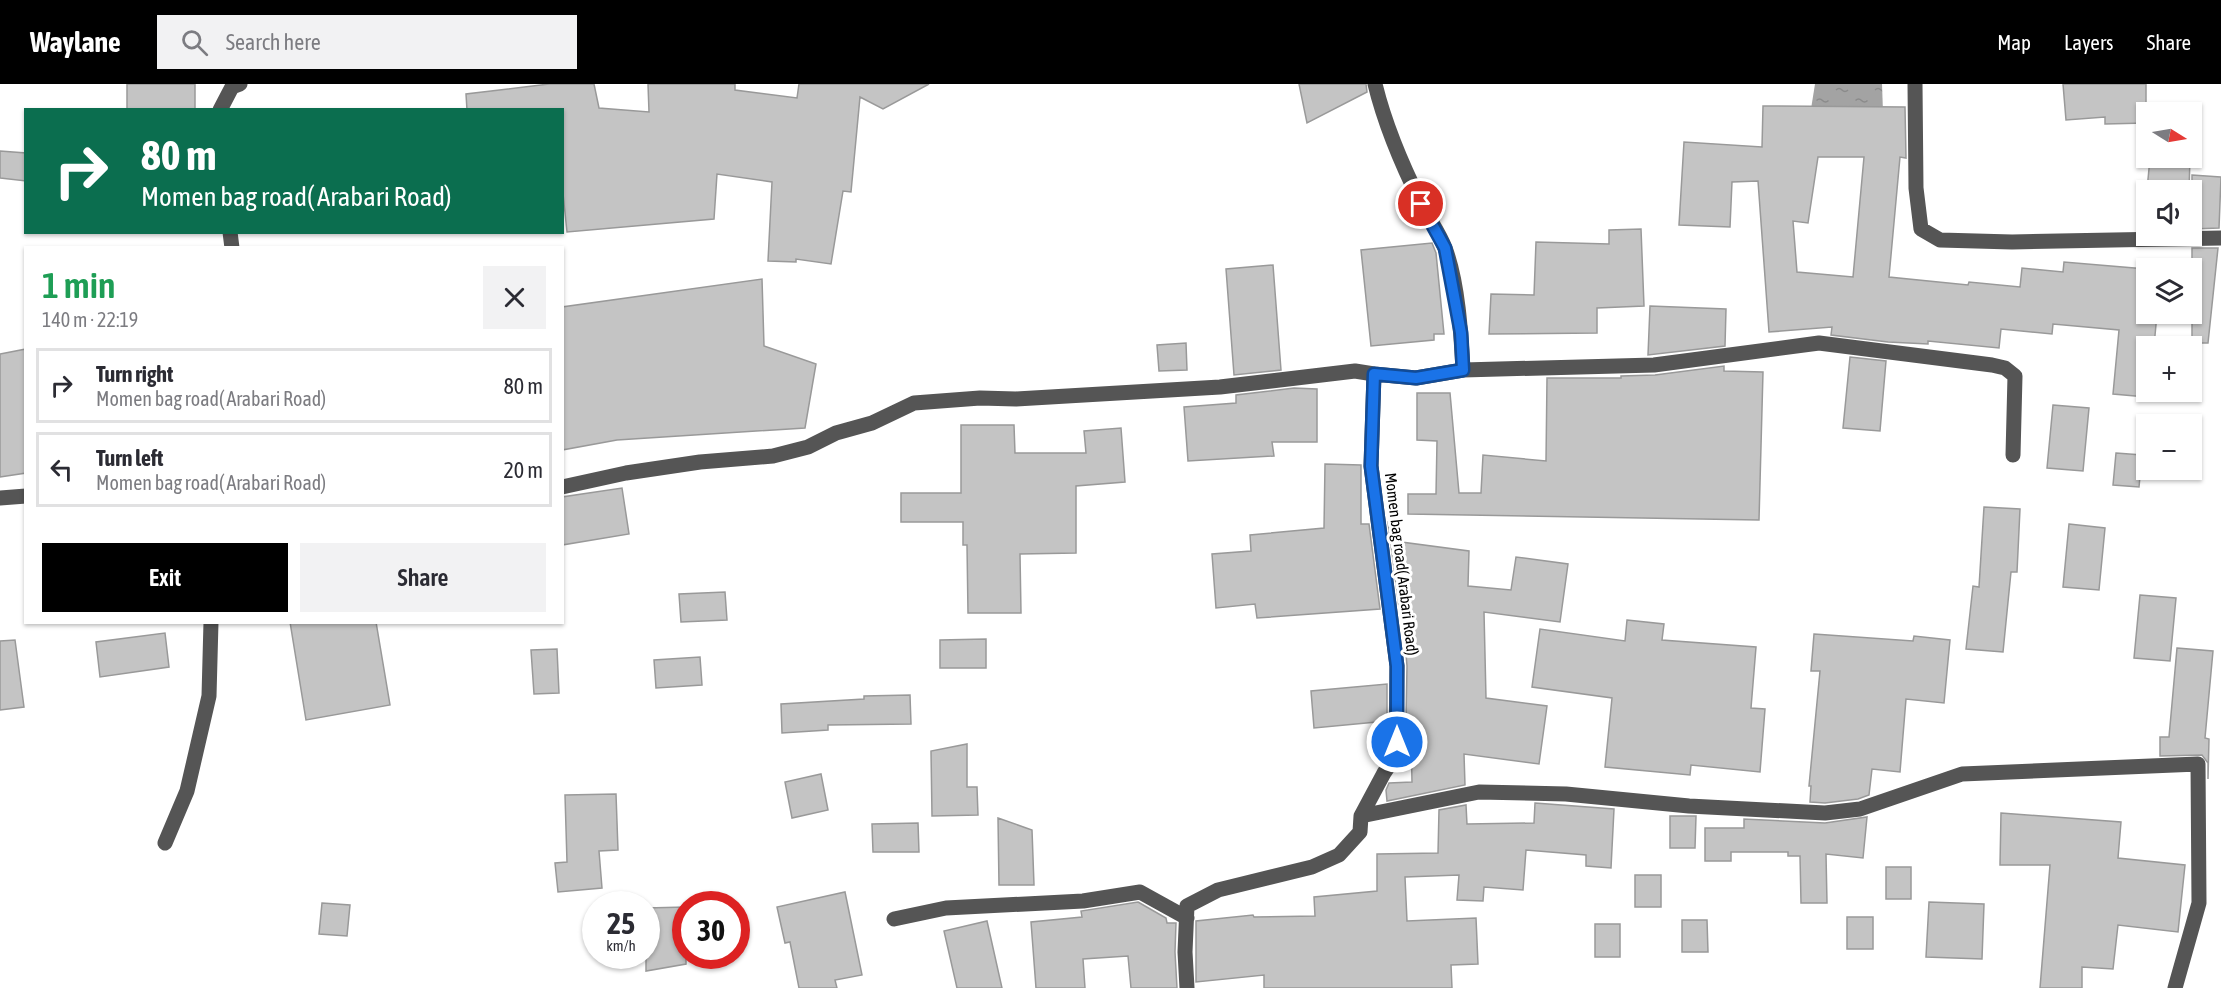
<!DOCTYPE html>
<html lang="en">
<head>
<meta charset="utf-8">
<style>
  :root { --surface:#fff; --page:#f2f2f3; --text:#2b2b33; --muted:#7c7c81; --line:#e1e1e2; --accent:#000 }
  body { margin:0; font-family:"Asap Condensed",sans-serif; background:var(--page); color:var(--text); height:100vh; display:flex; flex-direction:column; font-size:22px; white-space:nowrap }
  * { box-sizing:border-box; margin:0 }
  p { font-size:20px; color:var(--muted) }
  .icon { flex:none; width:33px; height:33px; fill:none; stroke:currentColor; stroke-width:2; stroke-linecap:round; stroke-linejoin:round }
  .map { position:relative; flex:1; overflow:hidden }
  .details { position:absolute; left:24px; top:162px; width:540px; height:378px; display:flex; flex-direction:column; background:var(--surface); border-radius:0px; box-shadow:0 2px 4px #0004 }
  .details>* { flex:none }
  .guide { position:absolute; left:24px; top:24px; width:540px; height:126px; border-radius:0px; box-shadow:0 2px 4px #0004; background:#0b6e4f; color:#fff; overflow:hidden }
  .needle { width:39px; rotate:101deg }
  .controls { position:absolute; left:2136px; top:18px; display:grid; gap:12px }
  .controls a { display:grid; place-items:center; width:66px; height:66px; border-radius:0px; background:var(--surface); box-shadow:0 2px 4px #0004; font-size:30px }
  .speed { position:absolute; left:582px; top:807px; display:flex; gap:12px; font-size:30px; font-weight:700; text-align:center }
  .speed>* { display:grid; place-content:center; width:78px; height:78px; border-radius:50%; background:var(--surface); box-shadow:0 2px 4px #0004; line-height:1 }
  .speed small { font-size:15px; font-weight:400 }
  .speed .limit { border:9px solid #d22; background:#fff; color:#111 }
  .pin { position:absolute; display:grid; place-items:center; width:51px; height:51px; color:#fff; margin:-26px; border:3px solid #fff; border-radius:50%; box-shadow:0 2px 6px #0007 }
  .me { position:absolute; width:66px; margin:-33px; rotate:0deg; stroke-linejoin:round; filter:drop-shadow(0 0 4px #0008) }
  .turn { display:flex; align-items:center; gap:21px; height:126px; padding:0 18px; font-size:27px }
  .turn .icon { width:78px; height:78px; stroke-width:2.5 }
  .turn b { display:block; font-size:42px; line-height:51px }
  .round { display:grid; place-items:center; flex:none; width:63px; height:63px; border-radius:0px; background:var(--page) }
  .head { display:flex; align-items:center; justify-content:space-between; height:102px; padding:0 18px }
  h1 { font-size:36px; font-weight:600; line-height:45px; color:#1e9e55 }
  .button { display:flex; gap:12px; margin-top:auto; padding:12px 18px }
  .button a { flex:1; height:69px; border-radius:0px; background:var(--accent); color:#fff; font-size:24px; font-weight:600; line-height:69px; text-align:center }
  .button a+a { background:var(--page); color:var(--text) }
  ul { padding:0; list-style:none }
  li { display:flex; align-items:center; gap:18px; height:75px; margin:0 12px 9px; padding:0 6px; border:3px solid var(--line); border-radius:0px }
  li div { flex:1 }
  li b { display:block; font-size:22px }
  li em { font-style:normal }
  header { display:flex; align-items:center; gap:36px; box-sizing:border-box; height:84px; padding:0 30px; background:var(--accent); color:#fff }
  header strong { font-size:28px }
  nav { display:flex; gap:33px; margin-inline-start:auto; font-size:21px }
  .search { width:420px; height:54px; background:var(--page); display:flex; align-items:center; gap:15px; box-sizing:border-box; padding:0 21px; border-radius:0px; color:var(--muted); font-size:22px }
  .map>svg:first-child { display:block }
</style>
</head>
<body>
<header>
<strong>Waylane</strong>
<div class="search"><svg class="icon" aria-label="search" viewBox="0 0 24 24"><circle cx="10" cy="10" r="6"/><path d="M15 15l6 6"/></svg>Search here</div>
<nav><a>Map</a><a>Layers</a><a>Share</a></nav>
</header>
<div class="map">
<svg width="2221" height="904" viewBox="0 0 2221 904">
  <defs>
    <pattern id="water-ripples" width="26" height="14" patternUnits="userSpaceOnUse" patternTransform="scale(1.5)"><rect width="26" height="14" fill="#a3a3a3"/><path d="M2 4q2-2 4 0t4 0M15 11q2-2 4 0t4 0" fill="none" stroke="#8b8b8b"/></pattern>
  </defs>
  <rect width="100%" height="100%" fill="#fff"/>
  <path fill="url(#water-ripples)" d="M1815,0H1882L1883,28L1811,25Z"/>
  <path fill="#c4c4c4" stroke="#999" stroke-width="1.5" fill-rule="evenodd" d="M127,0H195V26H127Z
    M549,0H594L599,24L649,28L648,0H735V6L797,14L799,0H929L883,25L860,13L851,108L843,107L831,180L796,175V178L768,177L772,98L717,90L714,135L567,148L562,100V26H467L466,10Z
    M1299,0H1366L1367,8L1307,39Z
    M2063,0H2146V39L2105,40V33L2066,36Z
    M1763,22L1905,23L1906,74L1900,73L1889,193L1968,201L1969,198L2020,203L2022,184L2063,188L2064,178L2146,185V230H2157L2154,262H2146V313L2113,310L2119,246L2053,240L2052,250L2001,245L1999,264L1928,257V260L1888,258L1831,251L1832,243L1769,248L1758,97L1732,98L1730,143L1679,141L1684,58L1762,63ZM1818,73H1864L1853,193L1797,188L1793,137L1808,139Z
    M0,67L26,69V97L0,94Z
    M2150,74H2190L2189,106H2147Z
    M2192,91L2221,93L2219,144L2192,145Z
    M1641,145L1644,222L1597,224V249L1489,250L1491,210L1534,211L1536,158L1609,160V146Z
    M1432,159L1436,169L1444,250H1434V256L1371,262L1361,166Z
    M2192,164H2218L2208,259H2192Z
    M1273,181L1281,286L1234,291L1226,185Z
    M762,195L764,262L816,280L805,344L617,356L562,366V223Z
    M1650,222L1726,225L1725,262L1648,271Z
    M1186,259L1187,286L1159,287L1157,261Z
    M26,265V389L0,393V270Z
    M1850,273L1886,277L1880,347L1843,344Z
    M1724,282V287L1763,288L1759,436L1408,430V410H1436L1437,357L1417,356V309H1450L1459,409H1481L1483,371L1546,377L1547,294H1621V292L1655,291Z
    M1294,304L1317,305V358H1272L1274,372L1188,377L1184,323L1236,319V311Z
    M2053,321L2089,324L2083,387L2047,384Z
    M961,341H1014L1015,369H1086L1084,347L1121,344L1125,398L1076,402V469L1020,470L1021,529H968L967,461H963V438H901V409H961Z
    M2116,369L2142,371L2139,403L2113,401Z
    M1325,380L1361,381V440H1369L1380,525L1257,534L1255,520L1216,524L1212,470L1251,467L1250,451L1324,444Z
    M622,404L629,450L562,461V413Z
    M1984,423L2020,425L2017,488H2011L2003,568L1966,565L1973,502L1979,503Z
    M1396,437L1394,457L1469,467L1468,502L1511,506L1516,473L1568,480L1560,538L1484,528L1486,614L1547,622L1539,680L1464,670L1465,701L1387,717L1386,706L1389,699L1412,698L1411,653H1408L1406,635L1407,582L1402,523H1399L1388,438Z
    M2069,440L2105,444L2099,506L2063,503Z
    M725,508L727,536L681,538L679,510Z
    M2140,511L2176,514L2170,577L2134,574Z
    M1627,536L1664,540L1662,556L1756,563L1751,624L1765,625L1760,688L1691,681L1690,691L1605,683L1612,614L1532,603L1540,545L1625,557Z
    M290,538H376L390,621L306,636Z
    M165,549L169,583L100,593L96,558Z
    M1814,550L1913,557L1914,552L1950,556L1944,619L1906,615L1900,688L1872,685L1869,711L1858,715L1825,719L1810,718L1811,702H1809L1820,587H1811Z
    M986,555V584H940V556Z
    M15,556L24,623L0,626V557Z
    M2177,564L2213,567L2205,654L2209,655L2208,695V679L2202,671L2160,672V653H2169Z
    M557,565L559,609L534,610L531,566Z
    M700,573L702,601L656,604L654,576Z
    M1387,600V637L1314,644L1311,607Z
    M910,611L911,640L828,641V646L782,649L781,620L864,615V612Z
    M967,660V703H977L978,731L932,732L931,667Z
    M821,690L828,726L792,734L785,698Z
    M616,710L618,766L599,767L602,804L558,808L555,779L567,778L565,711Z
    M1535,719L1614,725L1611,784L1586,782V771L1526,766L1523,806L1484,803L1483,817L1457,816L1459,791L1405,793L1407,837L1476,834L1478,880L1451,881L1452,904H1264V891L1196,898V837L1253,831L1254,833L1315,832L1314,813L1377,807V770L1438,769L1439,726L1466,721L1467,740L1534,739Z
    M2001,729L2121,738L2118,774L2185,781L2178,848L2118,841L2113,885L2082,883V904H2040L2050,781H2000Z
    M1670,732H1696L1695,764H1670Z
    M1867,733L1863,774L1826,770L1827,819H1801L1800,772H1788V768H1731V777H1705V744H1744V735L1825,739Z
    M998,734L1032,746L1034,801H999Z
    M918,739L919,768H873L872,740Z
    M1886,783H1911V815H1886Z
    M1635,791H1661V823H1635Z
    M845,808L862,891L835,896L837,904H799L790,858L785,859L777,823Z
    M1138,818L1166,834L1167,839H1176L1175,868L1177,904H1131L1128,872L1083,875L1085,904H1036L1031,838L1082,833L1081,827Z
    M1929,818L1984,820L1982,875L1926,873Z
    M322,819L350,821L347,852L319,850Z
    M686,823V880L646,887V824Z
    M1847,833H1873V865H1847Z
    M1682,836H1707L1708,868H1682Z
    M987,837L1002,904H957L944,847Z
    M1595,840H1620V873H1595Z"/>
  <g fill="none" stroke-linecap="round" stroke-linejoin="round">
    <path stroke="#555" stroke-width="15" d="M1915,0L1916,104L1921,145L1940,156L2012,158L2221,154
      M220,26L232,3L240,0
      M230,148L232,164
      M1463,286L1654,281L1819,259L1992,281L2005,284L2015,292L2013,371
      M562,403L626,389L700,378L773,372L808,363L836,349L872,339L914,319L980,314L1016,315L1220,303L1355,287L1374,290
      M0,414L26,412
      M1361,732L1479,708L1566,710L1689,722L1825,729L1860,725L1962,690L2198,680L2199,819L2175,904
      M165,759L187,707L209,612L211,538
      M894,835L946,824L1083,817L1140,808L1187,834
      M1187,904L1185,868L1187,822L1218,806L1312,783L1339,771L1360,748L1361,732L1384,689L1396,671L1397,582L1371,382L1374,290L1416,294L1463,286C1461,249 1458,198 1445,164C1439,148 1428,134 1421,119C1402,81 1385,41 1375,0"/>
  </g>
  <g fill="none" stroke-linecap="round" stroke-linejoin="round">
    <defs>
      <path id="route" d="M1397,658V582L1371,382L1374,290L1416,294L1463,286L1461,249L1445,164L1421,120"/>
    </defs>
    <use href="#route" stroke="#114b97" stroke-width="15"/>
    <use href="#route" stroke="#1a73e8" stroke-width="10"/>
  </g>
  <g text-anchor="middle" dominant-baseline="central" stroke-width="6" stroke-linejoin="round" paint-order="stroke">
    <g font-size="16" fill="#000" stroke="#fff">
      <text transform="translate(1402 480) rotate(83)">Momen bag road( Arabari Road)</text>
    </g>
  </g>
</svg>
<div class="controls">
<a><svg class="needle" viewBox="-14 -14 28 28"><path d="M0-13l5 13h-10z" fill="#e53935"/><path d="M0 13l5-13h-10z" fill="#7c7c81"/></svg></a>
<a><svg class="icon" aria-label="sound" viewBox="0 0 24 24"><path d="M4 9h4l5-4v14l-5-4H4zM17 9q2 3 0 6"/></svg></a>
<a><svg class="icon" aria-label="layers" viewBox="0 0 24 24"><path d="M12 4l9 5-9 5-9-5zM3 14l9 5 9-5"/></svg></a>
<a>+</a>
<a>−</a>
</div>
<div class="speed"><div>25<small>km/h</small></div><div class="limit">30</div></div>
<div class="pin" style="left:1421px;top:120px;background:#d93025"><svg class="icon" aria-label="arrive" viewBox="0 0 24 24"><path d="M6 21V4h12l-3 4 3 4H6"/></svg></div>
<svg class="me" style="left:1397px;top:658px" viewBox="-20 -20 40 40"><circle r="17" fill="#1a73e8" stroke="#fff" stroke-width="3"/><path d="M0-11L8 9 0 5-8 9z" fill="#fff"/></svg>
<div class="guide">
<div class="turn"><svg class="icon" aria-label="right" viewBox="0 0 24 24"><path d="M7 20v-9h11M14 6l5 5-5 5"/></svg><div><b>80 m</b>Momen bag road( Arabari Road)</div></div>
</div>
<section class="details">
<div class="head"><div><h1>1 min</h1><p>140 m · 22:19</p></div><a class="round"><svg class="icon" aria-label="close" viewBox="0 0 24 24"><path d="M6 6l12 12M18 6L6 18"/></svg></a></div>
<ul>
<li><svg class="icon" aria-label="right" viewBox="0 0 24 24"><path d="M7 20v-9h11M14 6l5 5-5 5"/></svg><div><b>Turn right</b><p>Momen bag road( Arabari Road)</p></div><em>80 m</em></li>
<li><svg class="icon" aria-label="left" viewBox="0 0 24 24"><path d="M17 20v-9H6M10 6l-5 5 5 5"/></svg><div><b>Turn left</b><p>Momen bag road( Arabari Road)</p></div><em>20 m</em></li>
</ul>
<div class="button"><a>Exit</a><a>Share</a></div>
</section>
</div>
</body>
</html>
